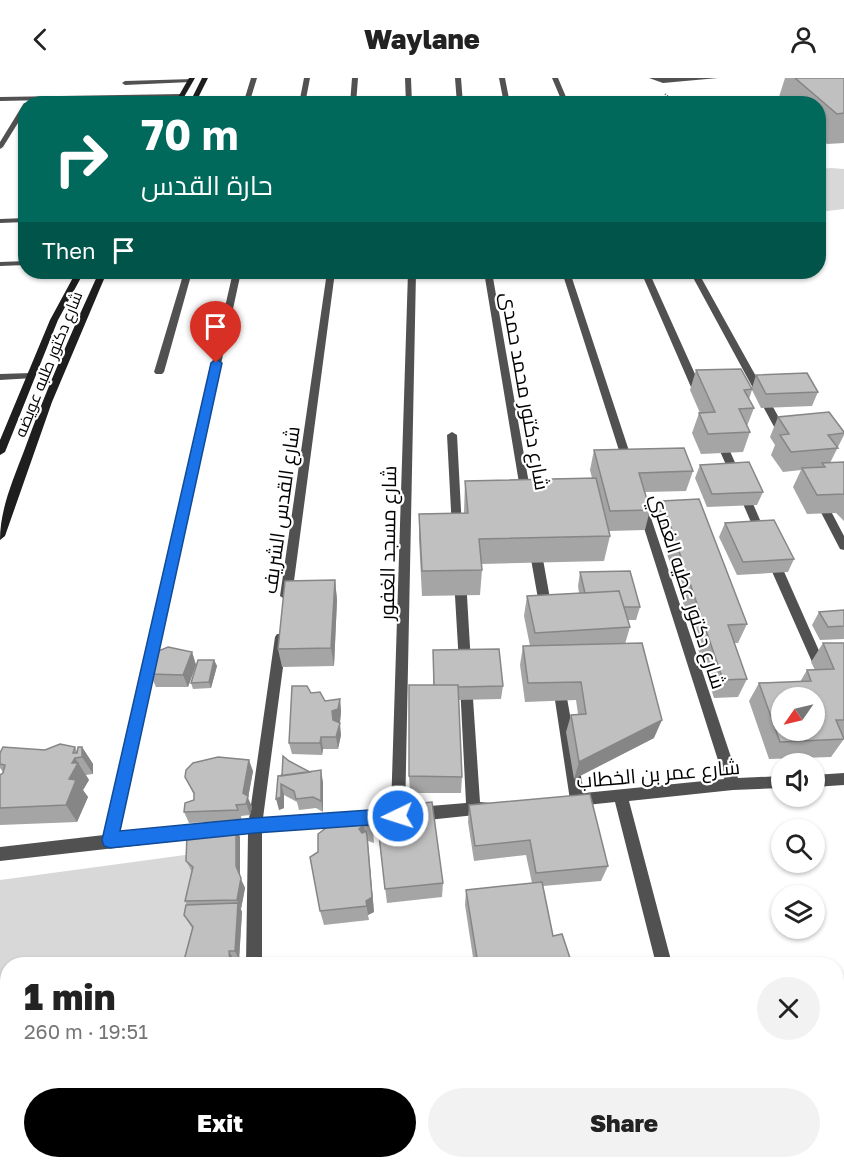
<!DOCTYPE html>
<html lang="en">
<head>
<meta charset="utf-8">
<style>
  :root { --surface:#fff; --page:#f2f2f2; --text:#222; --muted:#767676; --accent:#000 }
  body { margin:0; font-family:"Golos Text",Cairo,sans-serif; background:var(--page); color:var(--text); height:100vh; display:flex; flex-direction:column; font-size:22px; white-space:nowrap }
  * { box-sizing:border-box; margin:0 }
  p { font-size:20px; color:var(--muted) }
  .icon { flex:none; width:33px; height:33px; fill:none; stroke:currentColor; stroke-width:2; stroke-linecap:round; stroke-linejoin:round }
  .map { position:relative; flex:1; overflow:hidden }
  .sheet { position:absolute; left:0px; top:879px; width:844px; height:212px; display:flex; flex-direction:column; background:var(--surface); border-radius:24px 24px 0 0; box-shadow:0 2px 4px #0004 }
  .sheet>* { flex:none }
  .top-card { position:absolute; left:18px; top:18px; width:808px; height:183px; border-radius:24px; box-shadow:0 2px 4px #0004; background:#00695c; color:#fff; overflow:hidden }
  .needle { width:39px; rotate:236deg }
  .fabs { position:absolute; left:771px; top:609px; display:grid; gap:12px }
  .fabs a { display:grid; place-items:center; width:54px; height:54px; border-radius:50%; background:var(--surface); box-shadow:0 2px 4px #0004; font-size:30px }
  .pin { position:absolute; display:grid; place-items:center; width:51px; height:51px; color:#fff; margin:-62px -26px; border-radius:50% 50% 50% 0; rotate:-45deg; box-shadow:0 0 6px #0007 }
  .pin .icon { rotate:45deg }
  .me { position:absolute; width:66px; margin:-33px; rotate:266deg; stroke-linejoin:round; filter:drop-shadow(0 0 4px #0008) }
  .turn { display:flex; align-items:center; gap:21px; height:126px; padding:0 24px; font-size:27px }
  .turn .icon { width:78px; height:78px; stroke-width:2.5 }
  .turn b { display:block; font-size:42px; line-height:51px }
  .then { display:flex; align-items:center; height:57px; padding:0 24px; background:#0003; gap:12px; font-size:22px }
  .round { display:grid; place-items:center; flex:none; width:63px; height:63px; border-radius:32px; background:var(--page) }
  .head { display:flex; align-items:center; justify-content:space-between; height:102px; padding:0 24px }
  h1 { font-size:36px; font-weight:800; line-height:45px }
  .cta { display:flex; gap:12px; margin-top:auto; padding:12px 24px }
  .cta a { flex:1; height:69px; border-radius:36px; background:var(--accent); color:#fff; font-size:24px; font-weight:800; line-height:69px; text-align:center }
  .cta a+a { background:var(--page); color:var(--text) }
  header { display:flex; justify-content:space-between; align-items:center; height:78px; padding:0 24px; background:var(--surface); font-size:27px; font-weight:800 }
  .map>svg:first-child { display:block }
</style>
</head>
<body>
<header><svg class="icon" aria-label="back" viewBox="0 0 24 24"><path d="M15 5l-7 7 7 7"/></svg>Waylane<svg class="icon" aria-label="person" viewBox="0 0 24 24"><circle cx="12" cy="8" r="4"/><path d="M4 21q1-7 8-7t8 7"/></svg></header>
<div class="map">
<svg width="844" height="1090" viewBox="0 0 844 1090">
  <rect width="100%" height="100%" fill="#fff"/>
  <path fill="#d8d8d8" d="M831,90L844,91V131L819,134V91Z
    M237,770L235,886H8V1083H232V1090H0V802Z"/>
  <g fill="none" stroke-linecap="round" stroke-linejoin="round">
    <path stroke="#737373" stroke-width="2" stroke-dasharray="1 1.5" stroke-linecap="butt" d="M665,16L677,26
      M713,26L781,21"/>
    <path fill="#515151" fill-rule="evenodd" d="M251,0H257L249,26H243Z
      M304,0H310L305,26H299Z
      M352,0H358L356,26H350Z
      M405,0H411L412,26H406Z
      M455,0H461L463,26H457Z
      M499,0H505L510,26H504Z
      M552,0H558L569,26H563Z
      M649,0H718L663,5Z
      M193,1L191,4L125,7L122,5L125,3Z
      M182,16L184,19L0,23V19Z
      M24,25L29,26H26V32L3,69L0,71V64Z
      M25,114L26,118L23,117V115Z
      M26,140V144L0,145V141Z
      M26,183V187L0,188V184Z
      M184,194H192L164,294L162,296H156L154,294Z
      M233,194H241L119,756L249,741L275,559L277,556H285L287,559L263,740L391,731L408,194H416L405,738L403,743L398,745L262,753V886H246L248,755L0,783V769L104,757Z
      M327,194H335L292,518L286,522L280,518Z
      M484,194H492L531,417L526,421L521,417Z
      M562,194H570L633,385L632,387H624L623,385Z
      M641,194H649L704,316L702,318L699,319L694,316Z
      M690,194H698L788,356L786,358L783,359L778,356Z
      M31,295L34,296V300L0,302V296Z
      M452,354L457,357L462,451L457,455L452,451L447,357Z
      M720,359L725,362L741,398L740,400H732L731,398L715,362Z
      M743,410L748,414L766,456L765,459L761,460L756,456L738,414Z
      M819,417L823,418L844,458V472L840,471L814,421Z
      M642,424L647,428L738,700L782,698V710L733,712L629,723L672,886H656L615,724L577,728L572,727L570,722L553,609L554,605L559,604L564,605L565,609L584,715L724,701L637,428Z
      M535,466L541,470L552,532L546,537L540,532L529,470Z
      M772,476L778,480L828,593L826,597H818L816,593L766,480Z
      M460,497L466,501L471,586L469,590H461L459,586L454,501Z
      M466,601L470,602L472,606L480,724L490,725L492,730L490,735L485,736L418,743L413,741L411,736L413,731L418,729L466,725L460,606L462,602Z
      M844,695V707L814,709V697Z
      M244,1083H262V1090H244Z
      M416,1083H434L435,1090H417Z
      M706,1083H724L726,1090H708Z"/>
    <path fill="#1e1e1e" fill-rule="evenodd" d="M189,0H195L180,26H174Z
      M202,0H208L195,26H189Z
      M76,194H84L58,242L5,374L0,377V362L50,242Z
      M99,194H107L52,324L5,458L0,462C0,431 13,402 24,373C46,312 72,253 99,194Z"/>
  </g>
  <path fill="#a5a5a5" d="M785,0H844V65L827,66L819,59V26H782L778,22Z
    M696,292L752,310L756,297L818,314L812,328L761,330L752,312L749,321L754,330L747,348L750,354L743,374L701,376L692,355L699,335H700L690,312Z
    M778,339L844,354V357L830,385L844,384V443L836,435L807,436L793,409L801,392L783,394L771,377L775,367L770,359Z
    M594,372L693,393L686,413L645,414L650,432L645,452L609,453L610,458L604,483L482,486V492L480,517L422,518L419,461V436L464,435L465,403L592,400L590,392Z
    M700,387L763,414L757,427L707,429L695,400Z
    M662,423L747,546L738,565H734L747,601L738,619L714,620L656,442Z
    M725,445L794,481L788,494L737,497L719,459Z
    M580,494L640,529L636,542H628L630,549L625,566L654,660L574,701L566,654L571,637L578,636L576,622L525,624L520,587L523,568H530L524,538L527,518L579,515L578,508Z
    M335,502L337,522L334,588L282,589L278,571Z
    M844,532V561L820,562L812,547L819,534Z
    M823,565H844V659H843L844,661L831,679L769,681L749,623L759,605L800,604L807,592H815L811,584Z
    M433,572L503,608L501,621L459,622L462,699L461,715H410L409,698L433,607Z
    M192,574L196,587L188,609H156L150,596Z
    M214,582L217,588L211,610L193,611L191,605Z
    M311,615L325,623L340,621L341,634L340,644H338L341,657L338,671H323L322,677L292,676L289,665Z
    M75,669L77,673L82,669L93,686V696L86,697L89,702L83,712L88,719L77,744L0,747V697L3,694L0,690V675L45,672Z
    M289,683L323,704V734L316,730L299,732L297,724L284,717V730L279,732L282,698Z
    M253,693L248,720L252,729L250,737L241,738L242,743L189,745L184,734L194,722V717L185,699Z
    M469,727L608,788L601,803L543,808L553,858L572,886H474L465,827L466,812L532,805L526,777L474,783L468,744Z
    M372,739L374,765L368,763L374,834L368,837L369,842L324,847L320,833L318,774Z
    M377,746L443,805L442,819L387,825Z
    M240,759V799L245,810L241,831L242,834L239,882H234V886H183L192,850L184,837L187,827L185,823L192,794L186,783Z
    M8,941V1077H0V942Z
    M549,1083H579L580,1090H550Z
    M749,1083H837L844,1090H751Z"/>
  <path fill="#868686" d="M335,502L337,522L334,588L331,570Z
    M192,574L196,587L188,609L183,597Z
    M214,582L217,588L211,610L209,604Z
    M340,621L341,634L340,644L334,645L333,642L332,633Z
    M662,642L654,660L574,701L579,684Z
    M340,645L341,657L338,671L336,659Z
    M321,659L323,671L322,677L320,665Z
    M82,669L93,686V696L82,679Z
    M75,680L89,702L83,712L88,719L77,744L66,727L69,701L72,685Z
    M249,682L253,693L248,720L252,729L250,737L243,715Z
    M321,692L323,704V734L321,723Z
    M281,706L284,717V730L279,732L276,721Z
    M364,747L366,763L359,751Z
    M236,748L240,759V799L245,810L241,831L237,822Z
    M367,758L374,834L368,837L366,823Z
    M238,825L242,834L239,882L235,873Z
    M229,873L234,882V886H229Z
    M235,1083H243V1090H235Z
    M352,1083H355V1090H352Z"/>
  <path fill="#c0c0c0" stroke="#868686" stroke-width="1.5" fill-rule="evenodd" d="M795,0H844V35L837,36Z
    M741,291L752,311L744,312L754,330L739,331L750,354L708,356L699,335L715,334L696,292Z
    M807,295L818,314L766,316L756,297Z
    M829,334L844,354V355L828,357L838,370L791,374L780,357L789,356L778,339Z
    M684,370L693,393L639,395L650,432L610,433L594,372Z
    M749,384L763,414L712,416L700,387Z
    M844,384V416L817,417L802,390L825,389L822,385Z
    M596,400L610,458L479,461L482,492L422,493L419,436L468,435L465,403Z
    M699,421L747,546L728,547L747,601L723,602L662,423Z
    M774,442L794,481L743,484L725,445Z
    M630,493L640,529H624L619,513L585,515L580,494Z
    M335,502L331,570L278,571L285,503Z
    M619,513L630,549L535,555L527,518Z
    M844,532V548L828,549L819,534Z
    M642,565L662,642L579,684L571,637L586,636L581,604L528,605L523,568Z
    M823,565H844V642H836L844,661L780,664L759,605L811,603L807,592L834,591ZM782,620H814V652H782Z
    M168,569L192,574L183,597L150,596L156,574Z
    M499,571L503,608L458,609V607H434L433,572Z
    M198,582H214L209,604L191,605Z
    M409,607H458L462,699L409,698Z
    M292,608H307L311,615L320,614L325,623L340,621L338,631L332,633L333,642L340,645L336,659H321L320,665H289Z
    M60,666L75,669L73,675H77L78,669H82V679L75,680L72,685H78L69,701L76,702L66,727L0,730V697L3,695L5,687L0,686V675L3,669L45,672Z
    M283,678L289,683L310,694L282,698Z
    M218,679L249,682L243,715L248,718L246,726L236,727L238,732L184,734L185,725L194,722V715L185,699L186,692L193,685Z
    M321,692V723L313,719L296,721L294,713L281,706V719L276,721L278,698Z
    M590,716L608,788L536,795L530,762L475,768L469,727Z
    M432,724L443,805L385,811L376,730Z
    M350,739H372V749L364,747L359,751L362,755L366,753L367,758L372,819L366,823L367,828L320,833L310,779L318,774V756L326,750L344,745Z
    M236,748V788L241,800L237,822L185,823L193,789L186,783L187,756Z
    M542,804L553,858L562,856L572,886H478L466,812Z
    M238,825L235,873H229L230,886H183L193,849L184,837L186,827Z
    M8,941V994L0,995V942Z
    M0,995H8V1072L4,1074L0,1071Z
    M837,1001H839L844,1018V1090H767L765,1083H837Z
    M158,1083H235V1090H158Z
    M287,1083H352V1090H286Z
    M433,1083H527L528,1090H434Z
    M553,1083H579L580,1090H555Z"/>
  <path fill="#1a73e8" stroke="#114b97" stroke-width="1.5" d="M216,281L222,285L120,753L255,740L398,730L403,732L406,738L403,743L398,745L255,755L110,770L104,768L102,762L211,285Z"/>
  <g text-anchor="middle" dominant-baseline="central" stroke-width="4.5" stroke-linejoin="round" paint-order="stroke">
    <g font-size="16" fill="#000" stroke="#fff">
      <text transform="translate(48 286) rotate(-68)">شارع دكتور طلبه عويضه</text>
    </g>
    <g font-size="20" fill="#000" stroke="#fff">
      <text transform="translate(526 313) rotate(80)">شارع دكتور محمد حمدى</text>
      <text transform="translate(280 432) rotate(-82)">شارع القدس الشريف</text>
      <text transform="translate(387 465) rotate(-89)">شارع مسجد الغفور</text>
      <text transform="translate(689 513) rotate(72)">شارع دكتور عطيه الغمري</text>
      <text transform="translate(658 695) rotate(-5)">شارع عمر بن الخطاب</text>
    </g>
  </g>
</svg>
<div class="fabs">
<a><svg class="needle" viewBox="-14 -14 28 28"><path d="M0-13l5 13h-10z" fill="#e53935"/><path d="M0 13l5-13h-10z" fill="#767676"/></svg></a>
<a><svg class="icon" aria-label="sound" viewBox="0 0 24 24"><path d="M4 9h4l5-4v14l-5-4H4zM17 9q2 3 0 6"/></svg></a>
<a><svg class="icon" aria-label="search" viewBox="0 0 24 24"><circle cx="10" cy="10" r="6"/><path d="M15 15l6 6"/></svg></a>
<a><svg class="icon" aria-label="layers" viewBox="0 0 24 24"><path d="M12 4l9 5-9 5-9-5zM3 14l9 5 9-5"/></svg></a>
</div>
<div class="pin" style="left:216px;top:285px;background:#d93025"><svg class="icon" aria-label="arrive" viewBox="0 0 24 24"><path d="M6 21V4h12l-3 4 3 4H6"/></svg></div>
<svg class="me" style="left:398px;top:738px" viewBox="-20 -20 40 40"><circle r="17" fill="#1a73e8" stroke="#fff" stroke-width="3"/><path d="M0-11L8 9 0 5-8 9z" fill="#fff"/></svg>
<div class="top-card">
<div class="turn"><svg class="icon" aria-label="right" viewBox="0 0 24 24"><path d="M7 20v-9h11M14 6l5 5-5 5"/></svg><div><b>70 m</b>حارة القدس</div></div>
<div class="then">Then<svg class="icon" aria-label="arrive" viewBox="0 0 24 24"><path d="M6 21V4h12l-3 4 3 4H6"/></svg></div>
</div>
<section class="sheet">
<div class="head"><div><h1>1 min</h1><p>260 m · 19:51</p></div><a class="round"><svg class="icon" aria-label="close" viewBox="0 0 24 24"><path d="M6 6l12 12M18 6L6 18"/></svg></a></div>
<div class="cta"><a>Exit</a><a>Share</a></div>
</section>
</div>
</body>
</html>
